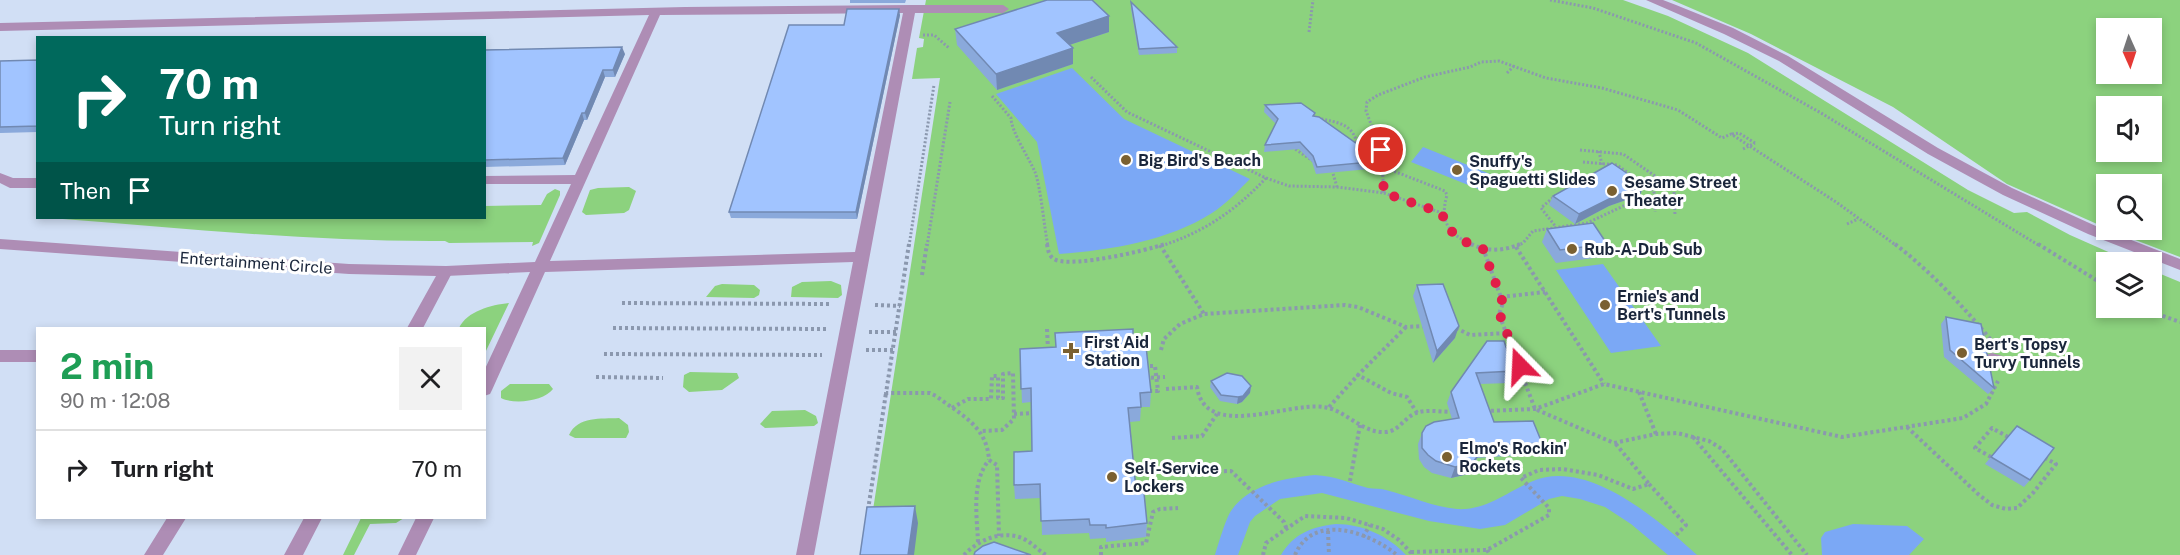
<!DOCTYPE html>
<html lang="en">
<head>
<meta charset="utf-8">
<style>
  :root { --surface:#fff; --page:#f2f2f2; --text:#202124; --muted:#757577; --line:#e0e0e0 }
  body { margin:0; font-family:"Public Sans",sans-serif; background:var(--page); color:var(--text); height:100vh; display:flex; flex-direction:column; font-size:22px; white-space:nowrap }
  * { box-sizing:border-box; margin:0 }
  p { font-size:20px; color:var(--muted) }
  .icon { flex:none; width:33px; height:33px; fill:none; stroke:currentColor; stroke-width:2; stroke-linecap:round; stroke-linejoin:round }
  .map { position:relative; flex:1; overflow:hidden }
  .panel { position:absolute; left:36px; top:327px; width:450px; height:192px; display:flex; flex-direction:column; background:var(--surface); border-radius:0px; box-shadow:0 3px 9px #0003 }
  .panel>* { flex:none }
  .banner { position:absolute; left:36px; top:36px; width:450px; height:183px; border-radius:0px; box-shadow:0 3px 9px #0003; background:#00695c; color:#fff; overflow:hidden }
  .needle { width:39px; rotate:177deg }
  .controls { position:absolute; left:2096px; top:18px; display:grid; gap:12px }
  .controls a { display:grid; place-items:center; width:66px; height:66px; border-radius:0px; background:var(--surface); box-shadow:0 3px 9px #0003; font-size:30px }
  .pin { position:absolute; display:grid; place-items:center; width:51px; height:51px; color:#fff; margin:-26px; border:3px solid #fff; border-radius:50%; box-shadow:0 2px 6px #0007 }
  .me { position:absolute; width:66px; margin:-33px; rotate:339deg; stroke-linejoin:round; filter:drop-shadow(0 0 4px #0008) }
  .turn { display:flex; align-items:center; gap:21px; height:126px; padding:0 24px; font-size:27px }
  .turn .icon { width:78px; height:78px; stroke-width:2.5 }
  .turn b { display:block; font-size:42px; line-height:51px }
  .then { display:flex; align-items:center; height:57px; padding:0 24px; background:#0003; gap:12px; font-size:22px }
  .round { display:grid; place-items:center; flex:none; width:63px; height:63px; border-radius:0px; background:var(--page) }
  .summary { display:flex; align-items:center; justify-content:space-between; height:102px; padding:0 24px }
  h1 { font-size:36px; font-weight:700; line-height:45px; color:#1e9e55 }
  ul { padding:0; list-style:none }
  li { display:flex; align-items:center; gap:18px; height:78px; padding:0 24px; border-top:2px solid var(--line) }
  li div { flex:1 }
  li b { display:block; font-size:22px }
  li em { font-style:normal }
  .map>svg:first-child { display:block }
</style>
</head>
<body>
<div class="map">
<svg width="2180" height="555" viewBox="0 0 2180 555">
  <rect width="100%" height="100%" fill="#d1dff5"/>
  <path fill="#8cd27e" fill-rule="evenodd" d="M926,0H1623L1668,16L1748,53L1968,190L2014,213L2027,212L2070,235L2131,262H2106V308H2151V270L2180,282V555H866L940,78L912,79L917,48L923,47L924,39L919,38Z
    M1672,0H2180V257L2109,230H2151V184H2106V228L2007,184L1893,107L1751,34ZM2106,28H2151V74H2106ZM2106,106H2151V152H2106Z
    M629,187L636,191L629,210L624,213L586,215L582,212L590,190L598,188Z
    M555,189L560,191V195L539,243L532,246L533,242L449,243L445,241C313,242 181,228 50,218H484L485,206L541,205L547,194Z
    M831,281L841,285L842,295L838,298L791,297L792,287L802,282Z
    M722,284L754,285L760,290L759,295L754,298L706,297L715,286Z
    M509,303L485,353L484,328H459C467,311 491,305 509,303Z
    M690,372L737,373L739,378L722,390L689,392L683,387L684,375Z
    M510,384H549L553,389C544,401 515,405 501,398V391Z
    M805,410L816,416L818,423L814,426L765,428L760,424L772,411Z
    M619,418L628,425L629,432L626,438H575L569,435C578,416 601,419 619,418Z
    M361,518H404L396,523L370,524L354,555H343Z"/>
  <path fill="#7ba8f5" d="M1072,68L1124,119L1250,179C1238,191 1226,204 1212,213C1168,241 1111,250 1059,254L1037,142L996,94Z
    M1423,147L1495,176L1483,191L1411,162Z
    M1603,264L1661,346L1611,353L1556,270Z
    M1315,475C1336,476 1349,483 1368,488C1374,489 1380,488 1386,490C1410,496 1433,507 1457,509C1487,511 1508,491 1533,481C1588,458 1660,521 1697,555H1668L1631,524L1605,507L1580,499L1562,496L1549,499L1505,525L1480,529L1429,521L1322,493L1280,499L1255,516L1250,522L1238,555H1215C1218,545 1226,518 1231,511C1249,484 1286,478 1315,475Z
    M1336,524C1362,524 1389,536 1406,555H1281C1294,533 1312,527 1336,524Z
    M1853,524L1907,526L1924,539L1909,555H1822L1821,538L1825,532Z"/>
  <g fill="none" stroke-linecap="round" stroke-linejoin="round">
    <path stroke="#8b98ae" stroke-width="3" stroke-dasharray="2 2" stroke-linecap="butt" d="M1550,0L1593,8L1696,43L1821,113L2040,246
      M1309,32L1313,0
      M923,35H934L949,48
      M1507,73L1514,66
      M1091,77L1127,112L1266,178C1235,211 1204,232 1161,246
      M992,96L1011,118C1011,131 1029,158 1035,172C1041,188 1044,227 1048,246
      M1317,118C1339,123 1354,123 1358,148
      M1732,134L1739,133L1755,143
      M1292,147L1313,161
      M1580,150L1623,154L1674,189L1675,216
      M1599,151L1602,165
      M1583,162L1617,165L1654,191L1655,212
      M1383,167L1445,191L1447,195C1439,223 1449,233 1473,246
      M1332,170L1337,187
      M1266,178L1289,186L1337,187L1384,193L1381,150L1366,111L1367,102L1378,95L1425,77L1470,67L1481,62L1499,61L1546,78L1602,88L1678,110L1722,138L1731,134L1836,202L1897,246
      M1384,193L1442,213
      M1556,195L1541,208L1556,227
      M1636,196L1675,204
      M1847,224L1858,219
      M909,246L934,85
      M927,246L950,102
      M1517,246L1523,243L1533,231L1587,223L1632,202V198"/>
    <path stroke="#8b98ae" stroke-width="4" stroke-dasharray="3 3" stroke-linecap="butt" d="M909,244L886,393H930L936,396C961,415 987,426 989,460
      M1047,244C1048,251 1049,257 1056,260C1076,267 1144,251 1165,244
      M1471,244C1488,252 1504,251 1520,244
      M1895,244C1931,272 1962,305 1991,340
      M2038,244L2106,286
      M1160,245L1204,314
      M1516,247L1604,384
      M1483,248L1503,303L1499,314L1535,409L1614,443L1656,434L1677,433L1709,441L1722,449L1807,555
      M922,275L927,244
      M1501,297L1545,292
      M622,303L832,304
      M875,305L900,306
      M2140,308L2180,322
      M1406,327L1358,375L1391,393L1407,397L1417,413
      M613,328L826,329
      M1456,328L1470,335L1507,333
      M1047,329L1048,350
      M869,332H896
      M866,350H894
      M1161,350L1164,339L1180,324L1204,314L1345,305L1358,307L1406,327L1425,326
      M604,354L822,355
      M1144,366H1155L1158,391H1147
      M1511,373L1513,381H1525
      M596,377L663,378
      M1145,378L1165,377
      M1166,389L1197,387C1205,441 1288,402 1323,407C1345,409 1362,434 1386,432C1399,431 1405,417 1416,413C1428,409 1442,412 1453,412
      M1639,392L1656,434
      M1329,407L1358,375
      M952,408L968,399H991L992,376H998V398H1003V374L1013,373L1014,419L1002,430L981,431
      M1485,411L1535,409L1604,384L1842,437L1963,418L1986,404L1998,381
      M1014,414L1035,413
      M1907,427L1978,494L1992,505L2006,509L2017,508L2033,493L2056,464L2045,458
      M1693,437L1792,555
      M1172,438L1202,436L1217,414
      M1991,457L1975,448L1992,428L2008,437
      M989,460L997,465L999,536
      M1176,472L1231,471L1284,522L1287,530
      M1350,481L1360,425
      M1649,484L1686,525L1676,535
      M868,510L886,393
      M1328,531L1329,555
      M1363,537L1370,525
      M978,542C977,516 971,482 989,460
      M1487,550L1490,555
      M1411,552L1487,550L1549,515V508L1521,478L1539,470L1562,469L1598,475L1633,489L1649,484L1615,443
      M964,555C978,540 1001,530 1022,538C1031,542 1038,550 1046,555
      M1101,555V547L1146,543L1153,512L1160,509L1178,508
      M1263,555L1266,543L1305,516L1346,518L1383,529L1399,540L1413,555
      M1295,555C1313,512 1369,532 1397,555"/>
    <path fill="#ae8db5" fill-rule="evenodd" d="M1646,0H1663L1676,5L1733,28L1788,56L1938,148L2012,188L2098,227L2180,259V270L2088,234L2003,195L1928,154L1779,61L1724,34Z
      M910,5H1003L1009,9L1003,13H915L814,555H796L853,262L545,272L492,390L490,394L484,396V371L530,272L446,276L439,271L446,266L535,262L571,184H484V176L575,175L649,15L0,31V23L685,7ZM903,13L855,252L550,261L660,15Z
      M0,173L13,178H38V188H10L0,183Z
      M0,350H38V362H0Z
      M167,518H186L163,555H144Z
      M416,518H434L416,555H398Z"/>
    <path fill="#ae8db5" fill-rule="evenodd" d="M0,239L349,264L446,266L453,271L423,328H407L436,276L349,274L0,249Z
      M1992,353L2006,357L2008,361L2006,365L2000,367L1986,363L1984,359L1986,355Z
      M304,518H322L303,555H284Z"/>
    <path stroke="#8b98ae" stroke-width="3" stroke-dasharray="2 2" stroke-linecap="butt" d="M1743,149L1755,143"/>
  </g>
  <path fill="#8aa9db" d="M850,0H906L905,3H850Z
    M1131,2L1177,47V53L1139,55L1131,9Z
    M900,15L857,219L731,218L729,212L844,25Z
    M955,29L1109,32L1069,45L1073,48V64L997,90L957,45Z
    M484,50L625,54L615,77H605L587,120H584L565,165L484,167Z
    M38,60V132L0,133V61Z
    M1265,105L1315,113L1314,116L1381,161L1380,168L1316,174L1312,162L1299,149L1264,152L1265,145L1276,124L1264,112Z
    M1644,185L1640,195L1609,206L1575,224L1549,205L1553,196Z
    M1547,229L1607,244L1602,257L1556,263L1542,242Z
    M1417,285L1455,338L1433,363L1413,296Z
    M1946,317L1994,388L1988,394L1944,357L1941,324Z
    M1133,337L1151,392L1150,407H1141L1140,421L1130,422L1136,489L1147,523L1146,537L1106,542V538L1090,539L1089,533L1042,535L1041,498L1015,499L1014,485L1032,451L1031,402L1022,403L1020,349L1056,347Z
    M1487,341L1514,371L1510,383L1480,384L1494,422L1542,443L1537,454L1477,458L1473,469L1468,474L1451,478L1432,473L1424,467L1419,459L1418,444L1422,433L1452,419L1447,403L1451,392Z
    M1211,381L1251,386L1250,393L1242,402L1237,404L1220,401L1210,387Z
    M2017,426L2030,480L2024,487L1985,464Z"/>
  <path fill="#7189b2" d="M899,9L900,15L857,219L856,212Z
    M1109,16V32L1057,49V33Z
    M622,47L625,54L615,77L613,70Z
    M1073,48V64L997,90L996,74Z
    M603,70L605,77L587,120L585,113Z
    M582,113L584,120L565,165L563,158Z
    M1644,185L1640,195L1609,206L1575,224L1579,214L1613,197Z
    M1459,326L1455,338L1433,363L1437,351Z
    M1251,386L1250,393L1242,402L1237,404L1238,397Z
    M1477,457L1473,469L1468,474L1451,478L1455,467Z
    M915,506L918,523L914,555H908Z"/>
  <path fill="#a1c4ff" stroke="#7189b2" stroke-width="1.5" d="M1047,0H1092L1109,16L1057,33L1073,48L996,74L955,29Z
    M1131,2L1177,47L1139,49Z
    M847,9H899L856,212H729L789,25H844Z
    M622,47L613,70H603L585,113H582L563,158L484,160V50Z
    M38,60V126L0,127V61Z
    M1301,103L1315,113L1313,116L1319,117L1381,161L1317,167L1313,156L1300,142L1265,145L1278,119L1265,105Z
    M1612,163L1644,185L1613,197L1579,214L1553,196Z
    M1593,223L1607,244L1560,250L1547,229Z
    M1443,284L1459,326L1437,351L1417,285Z
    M1946,317L1981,324L1994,388L1950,350Z
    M1133,329V337H1145L1151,392L1140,393L1141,407L1128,408L1136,489L1144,493L1147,523L1106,528V525H1090L1089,519L1041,521L1040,484L1014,485V452L1032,451L1031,388L1021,389L1020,349L1056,347L1055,333Z
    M1487,341H1504L1514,371L1476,373L1494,422L1533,421L1542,443L1481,446L1477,457L1472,463L1455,467L1436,461L1428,455L1422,448V433L1426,426L1434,422L1459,418L1451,392Z
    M1227,373L1242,376L1251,386L1243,396L1238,397L1221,395L1211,381Z
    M2017,426L2054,448L2030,480L1991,457Z
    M915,506L908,555H860L867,507Z
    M994,542L1031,555H974L975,552L983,546Z"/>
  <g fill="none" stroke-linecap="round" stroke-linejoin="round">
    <path stroke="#e11d48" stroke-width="10" stroke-dasharray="0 18" d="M1381,150L1384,193L1442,213C1448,234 1462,242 1483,249L1503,303L1500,314L1501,318L1520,366"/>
  </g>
  <g fill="#7a6031" stroke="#fff" stroke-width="2">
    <circle cx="1126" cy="160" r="6"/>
    <circle cx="1457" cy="170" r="6"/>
    <circle cx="1612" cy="191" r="6"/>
    <circle cx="1572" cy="249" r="6"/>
    <circle cx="1605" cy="305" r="6"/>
    <path d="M1068 342h6v6h6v6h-6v6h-6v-6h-6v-6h6z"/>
    <circle cx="1962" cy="353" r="6"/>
    <circle cx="1447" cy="457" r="6"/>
    <circle cx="1112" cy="477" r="6"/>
  </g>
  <g text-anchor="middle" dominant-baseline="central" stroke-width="6" stroke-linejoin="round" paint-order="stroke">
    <g font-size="16" font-weight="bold" fill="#1a263b" stroke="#fff" text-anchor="start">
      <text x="1138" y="160">Big Bird's Beach</text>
      <text x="1469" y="161">Snuffy's<tspan x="1469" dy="18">Spaguetti Slides</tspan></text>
      <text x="1624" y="182">Sesame Street<tspan x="1624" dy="18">Theater</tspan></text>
      <text x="1584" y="249">Rub-A-Dub Sub</text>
      <text x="1617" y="296">Ernie's and<tspan x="1617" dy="18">Bert's Tunnels</tspan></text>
      <text x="1084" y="342">First Aid<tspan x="1084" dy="18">Station</tspan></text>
      <text x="1974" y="344">Bert's Topsy<tspan x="1974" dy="18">Turvy Tunnels</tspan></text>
      <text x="1459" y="448">Elmo's Rockin'<tspan x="1459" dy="18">Rockets</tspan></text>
      <text x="1124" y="468">Self-Service<tspan x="1124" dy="18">Lockers</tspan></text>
    </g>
    <g font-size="16" fill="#1a263b" stroke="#fff">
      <text transform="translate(256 263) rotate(4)">Entertainment Circle</text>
    </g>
  </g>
</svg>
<div class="controls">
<a><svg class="needle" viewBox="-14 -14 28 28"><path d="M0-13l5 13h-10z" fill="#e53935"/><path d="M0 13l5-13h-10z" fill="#757577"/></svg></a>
<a><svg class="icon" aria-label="sound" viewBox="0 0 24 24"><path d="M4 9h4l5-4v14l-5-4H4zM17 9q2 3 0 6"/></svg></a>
<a><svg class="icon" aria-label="search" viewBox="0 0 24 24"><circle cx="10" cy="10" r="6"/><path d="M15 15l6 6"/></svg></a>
<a><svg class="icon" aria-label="layers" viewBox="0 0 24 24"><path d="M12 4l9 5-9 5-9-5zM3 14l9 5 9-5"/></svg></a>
</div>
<div class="pin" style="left:1381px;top:150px;background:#d93025"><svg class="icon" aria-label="arrive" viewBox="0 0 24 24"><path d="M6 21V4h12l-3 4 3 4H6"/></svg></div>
<svg class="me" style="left:1520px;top:366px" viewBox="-20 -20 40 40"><path d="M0-17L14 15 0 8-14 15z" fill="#e11d48" stroke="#fff" stroke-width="4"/></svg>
<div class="banner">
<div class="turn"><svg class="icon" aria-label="right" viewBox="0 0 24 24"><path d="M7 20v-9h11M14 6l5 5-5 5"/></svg><div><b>70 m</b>Turn right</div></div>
<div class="then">Then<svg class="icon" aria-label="arrive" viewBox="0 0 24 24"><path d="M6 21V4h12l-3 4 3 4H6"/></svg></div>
</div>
<section class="panel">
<div class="summary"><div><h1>2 min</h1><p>90 m · 12:08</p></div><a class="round"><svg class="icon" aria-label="close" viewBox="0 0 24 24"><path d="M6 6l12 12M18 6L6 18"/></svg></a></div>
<ul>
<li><svg class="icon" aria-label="right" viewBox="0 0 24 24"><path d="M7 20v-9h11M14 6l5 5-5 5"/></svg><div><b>Turn right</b></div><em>70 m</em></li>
</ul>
</section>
</div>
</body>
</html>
